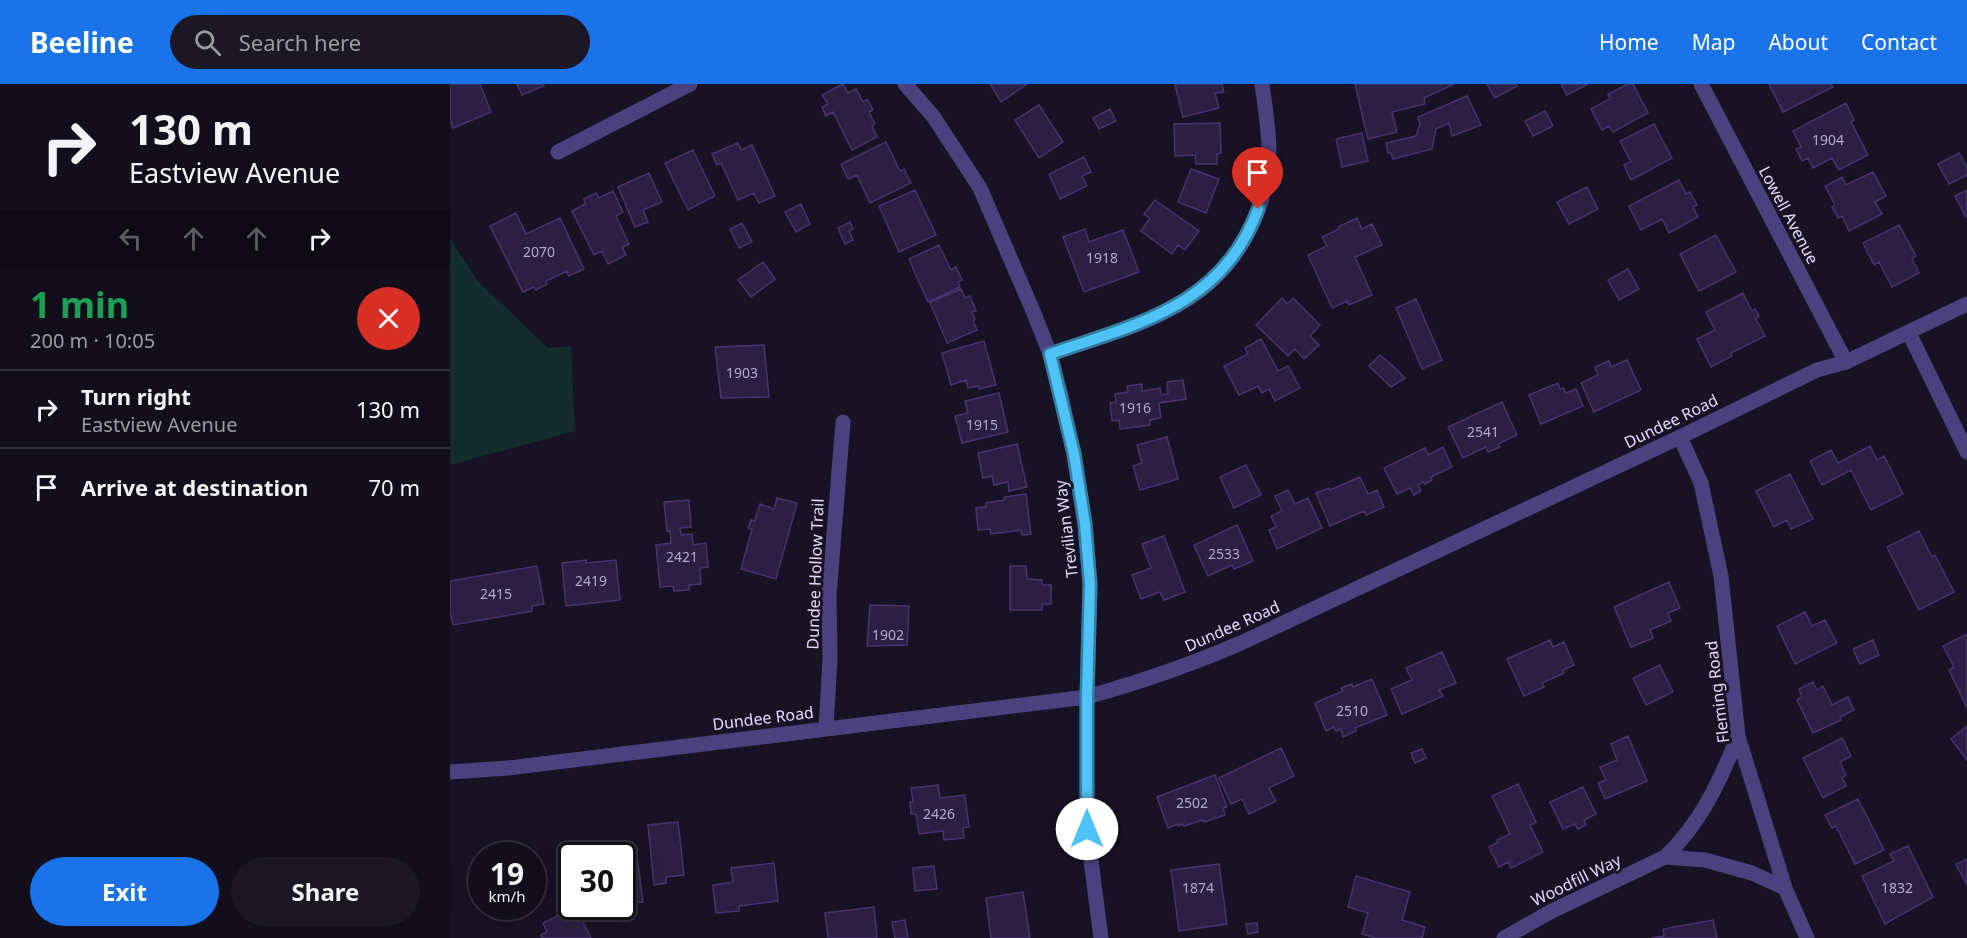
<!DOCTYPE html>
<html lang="en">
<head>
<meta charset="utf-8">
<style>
  :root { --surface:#120e1c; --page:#1b1725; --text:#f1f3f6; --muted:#9c9ca3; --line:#312e3b; --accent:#1a73e8 }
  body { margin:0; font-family:"Noto Sans",sans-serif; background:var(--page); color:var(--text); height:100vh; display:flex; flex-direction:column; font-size:22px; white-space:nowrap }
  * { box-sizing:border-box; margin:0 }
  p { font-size:20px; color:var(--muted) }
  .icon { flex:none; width:33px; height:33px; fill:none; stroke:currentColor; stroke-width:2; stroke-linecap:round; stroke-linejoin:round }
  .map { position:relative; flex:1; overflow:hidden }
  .details { display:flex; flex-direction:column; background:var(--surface); width:450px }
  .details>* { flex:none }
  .top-card { background:#120e1c; color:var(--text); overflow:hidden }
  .speed { position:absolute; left:18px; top:758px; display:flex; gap:12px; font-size:30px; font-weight:700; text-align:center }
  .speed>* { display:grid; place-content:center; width:78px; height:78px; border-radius:50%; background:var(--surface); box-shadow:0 6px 24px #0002,0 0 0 2px var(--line); line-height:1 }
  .speed small { font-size:15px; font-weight:400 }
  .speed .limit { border:3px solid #111; border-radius:9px; background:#fff; color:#111 }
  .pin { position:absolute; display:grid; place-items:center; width:51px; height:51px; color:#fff; margin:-62px -26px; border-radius:50% 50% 50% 0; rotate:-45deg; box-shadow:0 0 6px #0007 }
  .pin .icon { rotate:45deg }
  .me { position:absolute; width:66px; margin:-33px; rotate:0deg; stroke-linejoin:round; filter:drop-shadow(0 0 4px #0008) }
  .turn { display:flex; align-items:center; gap:21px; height:126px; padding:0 30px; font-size:27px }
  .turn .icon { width:78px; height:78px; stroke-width:2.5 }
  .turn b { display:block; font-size:42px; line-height:51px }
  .lanes { display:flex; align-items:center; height:57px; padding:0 30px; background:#0003; justify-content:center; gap:30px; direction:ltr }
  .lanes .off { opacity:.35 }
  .round { display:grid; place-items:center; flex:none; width:63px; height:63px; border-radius:32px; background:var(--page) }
  .overview { display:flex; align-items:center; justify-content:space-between; height:102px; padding:0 30px }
  h1 { font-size:36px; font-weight:700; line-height:45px; color:#1e9e55 }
  .primary-button { display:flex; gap:12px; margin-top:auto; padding:12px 30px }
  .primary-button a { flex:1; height:69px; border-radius:36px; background:var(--accent); color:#fff; font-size:24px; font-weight:700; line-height:69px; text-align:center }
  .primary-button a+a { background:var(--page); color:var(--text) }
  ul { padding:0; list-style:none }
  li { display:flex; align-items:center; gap:18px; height:78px; padding:0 30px; border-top:2px solid var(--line) }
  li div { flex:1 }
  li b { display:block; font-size:22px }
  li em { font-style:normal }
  header { display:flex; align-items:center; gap:36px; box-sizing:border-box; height:84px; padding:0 30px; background:var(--accent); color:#fff }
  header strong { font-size:28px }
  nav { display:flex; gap:33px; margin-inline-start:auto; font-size:21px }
  .search { width:420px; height:54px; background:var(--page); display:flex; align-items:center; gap:15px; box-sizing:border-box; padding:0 21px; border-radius:33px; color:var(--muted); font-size:22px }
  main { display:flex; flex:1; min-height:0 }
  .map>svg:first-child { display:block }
</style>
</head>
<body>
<header>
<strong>Beeline</strong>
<div class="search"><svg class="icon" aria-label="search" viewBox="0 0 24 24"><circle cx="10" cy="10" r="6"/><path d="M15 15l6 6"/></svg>Search here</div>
<nav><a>Home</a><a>Map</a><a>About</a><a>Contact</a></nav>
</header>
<main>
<section class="details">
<div class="top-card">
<div class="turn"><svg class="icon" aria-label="right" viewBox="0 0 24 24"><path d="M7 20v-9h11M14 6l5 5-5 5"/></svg><div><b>130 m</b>Eastview Avenue</div></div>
<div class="lanes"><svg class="icon off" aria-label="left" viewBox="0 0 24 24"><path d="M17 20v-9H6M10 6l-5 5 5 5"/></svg><svg class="icon off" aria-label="ahead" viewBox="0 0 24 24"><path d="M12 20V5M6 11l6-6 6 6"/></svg><svg class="icon off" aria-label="ahead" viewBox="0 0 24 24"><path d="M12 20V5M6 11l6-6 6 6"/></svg><svg class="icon" aria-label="right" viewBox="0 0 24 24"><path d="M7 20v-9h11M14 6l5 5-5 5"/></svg></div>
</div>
<div class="overview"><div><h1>1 min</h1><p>200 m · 10:05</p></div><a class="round" style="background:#d93025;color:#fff"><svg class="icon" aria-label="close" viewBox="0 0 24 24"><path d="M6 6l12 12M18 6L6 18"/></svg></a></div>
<ul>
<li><svg class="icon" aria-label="right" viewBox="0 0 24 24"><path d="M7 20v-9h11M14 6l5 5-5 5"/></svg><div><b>Turn right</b><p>Eastview Avenue</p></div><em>130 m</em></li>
<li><svg class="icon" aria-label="arrive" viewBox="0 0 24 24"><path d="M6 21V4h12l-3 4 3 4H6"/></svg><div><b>Arrive at destination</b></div><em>70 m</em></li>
</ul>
<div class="primary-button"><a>Exit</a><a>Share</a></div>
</section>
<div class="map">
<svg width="1517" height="854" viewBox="0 0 1517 854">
  <rect width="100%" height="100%" fill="#181225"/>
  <path fill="#152c2e" d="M0,154L27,196L98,264L121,262L125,347L0,381Z"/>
  <path fill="#2c1f44" stroke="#47346e" stroke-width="1.5" d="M0,0H30L41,28L3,44L0,36Z
    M67,0H93L94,2L72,11Z
    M393,0L398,9L406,5L413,18L417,15L423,26L419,28L425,40L422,42L427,53L402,66L383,28L376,32L372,23L378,20L372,11Z
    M540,0H577L551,18Z
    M729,0H772L774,8L765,9L769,24L733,33L725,1Z
    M905,0H1004L974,14L975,20L942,28L947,48L918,55Z
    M1037,0H1066L1067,2L1045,14Z
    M1111,0H1138L1117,11Z
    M1178,0H1183L1198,29L1163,48L1159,42L1152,46L1141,25L1160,15L1158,10Z
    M1319,0H1381L1383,3L1333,28Z
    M1017,12L1031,41L1002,52L999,39L986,45L982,65L943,75L941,69H938L936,59L966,52L970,40L968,33Z
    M1396,19L1404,36L1401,38L1418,71L1389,86L1382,74L1363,84L1358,74L1352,77L1346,65L1351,63L1343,47Z
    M589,21L613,58L589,74L565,36Z
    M660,25L666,37L649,45L643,34Z
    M1095,27L1103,42L1083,52L1075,37Z
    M770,39L771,69L767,70V80H746L745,71L725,72L724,40Z
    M1204,40L1222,74L1181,96L1174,81L1181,78L1170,57Z
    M912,49L918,77L892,83L886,55Z
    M436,58L450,87L454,85L461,99L420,119L407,91L398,95L391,80Z
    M288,59L291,66L302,61L325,112L309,119L304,109L288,116L271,79L267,81L262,70Z
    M243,66L265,112L238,126L215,79Z
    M1509,69L1517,84V91L1499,100L1488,80Z
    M634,73L641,88L632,92L637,102L610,115L599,90Z
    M741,85L769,95L756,129L728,118Z
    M1423,88L1436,112L1425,118L1432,130L1399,147L1392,132L1388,134L1387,132L1382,123L1385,121L1375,102L1392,93L1396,101Z
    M199,89L212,118L193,126L198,138L185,143L168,103Z
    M1229,96L1236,110L1240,108L1247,121L1243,123L1248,133L1219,149L1212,135L1191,146L1179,122Z
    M1137,103L1148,125L1119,140L1107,118Z
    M465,106L486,151L449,168L429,122Z
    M1517,106V132L1516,133L1505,112Z
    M163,107L173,128L166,132L179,160L172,163L176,171L158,180L152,167L144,171L122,127L135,120L134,115L146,109L149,114Z
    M705,116L749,147L735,166L728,161L722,170L691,147L700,134L694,130Z
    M351,120L360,140L346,148L335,128Z
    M66,129L76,150L110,134L134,185L119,192L117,187L96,197L97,200L86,206L84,203L73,208L40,142Z
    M907,134L912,145L922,140L932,161L905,173L922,211L899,221L897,217L882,224L858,171L877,162L872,153L889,145L888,143Z
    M400,138L403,145L399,147L403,156L395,160L388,144Z
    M292,139L302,158L289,164L280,145Z
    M1449,141L1466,172L1462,175L1469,189L1442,203L1429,178L1424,181L1413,159Z
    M635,145L639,158L673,146L689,188L634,208L613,153Z
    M1266,151L1286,188L1249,207L1230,170Z
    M489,161L501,186L506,183L512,196L508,198L510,203L478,218L459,175Z
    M313,178L325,195L301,213L288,196Z
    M1178,185L1189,205L1169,216L1158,196Z
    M511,205L515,214L520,212L526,227L522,228L525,235L523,237L527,246L497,259L480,218Z
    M1293,209L1302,227L1305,225L1309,232L1306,235L1315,252L1281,269L1282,272L1261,283L1247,255L1265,246L1256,228Z
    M832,214L837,220L843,214L870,241L860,252L869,261L854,275L845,265L838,272L806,241Z
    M966,215L992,276L972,285L946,224Z
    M811,255L828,287L838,282L850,304L825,317L819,305L812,309L808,302L789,311L774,282L798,270L795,264Z
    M534,257L546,301L529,305V302L518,304L516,296L501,301L492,269Z
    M314,261L319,313L271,314L265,263Z
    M930,271L944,283L955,294L941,303L919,282Z
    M1177,276L1191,306L1144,328L1131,299L1148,291L1145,283L1159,277L1161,283Z
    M733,296L736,315L709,319L711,334L700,336V341L670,345L669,336L662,337L660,319L666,318L665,310L678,308L677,302L692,300V307L710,304L711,311L718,310L717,298Z
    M1108,299L1110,305L1113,304L1116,309L1126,305L1133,322L1091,340L1079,311Z
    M549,309L558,348L512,359L505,332L518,329L515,317Z
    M1052,318L1067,351L1048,360L1050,363L1038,368L1036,363L1013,374L998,343Z
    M717,353L728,395L690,406L683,382L692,379L687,361Z
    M567,360L577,403L559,407L558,398L544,401L542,392L533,394L528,369Z
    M1420,362L1427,376L1434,372L1453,410L1421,426L1401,386L1372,401L1360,377L1381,366L1388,379Z
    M993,363L1002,383L981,393L982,396L975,400L973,398L968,401L971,407L964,411L960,404L947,410L934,384L975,364L978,371Z
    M796,381L811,411L784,424L770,393Z
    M1340,390L1363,435L1341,445L1337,436L1324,443L1306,407Z
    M910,393L918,410L927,406L934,423L916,431L914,427L880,442L866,409L879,404L880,406Z
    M838,406L845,420L858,414L872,444L827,465L819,446L826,443L821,432L832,427L825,412Z
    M576,410L581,450L572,451L571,446L541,450L540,445L528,446L526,424L536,423V419L555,416L554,413Z
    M327,414L347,419L326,495L291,485L302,445L298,444L301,436L305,437L310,420L324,425Z
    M239,416L241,443L230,444L231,451L242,450L243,461L256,459L258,483L250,484L251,500L239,501V506L224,507L223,502L210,503L206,461L221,459L220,446L217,447L214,418Z
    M787,441L803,477L784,485L782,481L758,492L744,461Z
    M1469,447L1482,473L1485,471L1504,508L1469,526L1437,463Z
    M714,452L735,508L714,516L710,508L691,515L682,491L701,484L692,460Z
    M136,476V479L166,476L170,516L116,522L112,479Z
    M87,482L94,520L82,522V527L3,541L0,528V497Z
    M560,482H576L577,495L592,496V501H601V520H592V526H560Z
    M1219,498L1230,524L1218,529L1221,537L1200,546L1203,554L1181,563L1164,523Z
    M420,521L459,522L457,561L417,562Z
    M1355,528L1362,542L1375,536L1387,559L1345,580L1327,542Z
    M1517,550V624L1499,586L1504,583L1493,562Z
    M1100,556L1103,563L1114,558L1124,581L1113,586L1114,589L1092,599L1094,603L1074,612L1057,575Z
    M1423,556L1429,571L1410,580L1403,565Z
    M992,568L1006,599L989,606L993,612L952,630L941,605L962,596L956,584Z
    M1210,581L1223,608L1196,621L1183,594Z
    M922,595L937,631L905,644L906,647L893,653L891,645L886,647L884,643L876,647L865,619L893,607L891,604L902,600L903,603Z
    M1363,598L1367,606L1373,602L1382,621L1398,613L1404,626L1390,633L1391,636L1363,649L1347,616L1352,613L1349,605Z
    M1517,642V676L1501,655Z
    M1178,652L1197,697L1155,715L1148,699L1156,696L1150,683L1167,676L1161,660Z
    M1392,654L1401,672L1390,678L1396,691L1392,694L1396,702L1373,714L1353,674Z
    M831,664L844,692L819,704L826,717L799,730L792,715L781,720L769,694Z
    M972,665L976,674L965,679L961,669Z
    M765,691L777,723L773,724L775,731L754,738L753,736L734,742L733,740L729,742L728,740L718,744L707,713Z
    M1068,700L1086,738L1080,741L1093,768L1061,784L1058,778L1049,783L1039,763L1048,758L1047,756L1060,750L1042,712Z
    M488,701L490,714L515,711L519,743L513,744L514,754L494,756L493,747L469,750L466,730H461L460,718H463L461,704Z
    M1133,703L1146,730L1134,736L1136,741L1128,745L1125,740L1113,745L1100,718Z
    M1408,715L1434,766L1405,780L1386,742L1382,744L1375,731Z
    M228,738L234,791L216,793V799L204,801L198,741Z
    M1458,762L1483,813L1435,840L1412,792L1444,777L1440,770Z
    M186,765L193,818L172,820V771H141Z
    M1517,775V801L1506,780Z
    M324,779L328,817L289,822V827L266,829L263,801L283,798L281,784Z
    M769,780L777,840L729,847L721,786Z
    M484,782L487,805L465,807L463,784Z
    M906,792L960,808L952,836L975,843L972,854H926L912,850L918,829L898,823Z
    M573,808L580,854H541L536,814Z
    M125,823L141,854H92L91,851L97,848L93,839Z
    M424,823L427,854H378L375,829Z
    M455,836L458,854H445L442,838Z
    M1263,836L1267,854H1201L1214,852L1213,845Z
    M807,839L808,848L798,850L796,840Z"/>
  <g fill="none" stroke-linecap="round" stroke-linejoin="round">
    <path stroke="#4c417f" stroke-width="15" d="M455,0L483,32L530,104L583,227L600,270L611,312L624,370L635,440L640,500L637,613V745L651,854
      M1251,0L1396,278
      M108,68L240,0
      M1459,249L1517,368
      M600,270C644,255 691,243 731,219C784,189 818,129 819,68C819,45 815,23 812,0
      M1230,353L1251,399L1271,492L1288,652L1335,804L1357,854
      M376,644L380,575L379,512L393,338
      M0,688L58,684L637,613C690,598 740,581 791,559L1230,353L1367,286L1396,278L1517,220
      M1215,773L1255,776L1302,789L1335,804
      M1054,854L1102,827L1215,773C1251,739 1270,697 1288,652"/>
  </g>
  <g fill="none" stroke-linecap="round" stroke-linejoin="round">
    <defs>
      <path id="route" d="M637,745V613L640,500L635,440L624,370L600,270C687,240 773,222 808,125"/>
    </defs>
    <use href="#route" stroke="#337fa1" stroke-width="15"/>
    <use href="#route" stroke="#4fc3f7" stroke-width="10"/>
  </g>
  <g text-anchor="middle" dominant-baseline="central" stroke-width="6" stroke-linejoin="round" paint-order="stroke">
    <g font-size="14" fill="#b4aacd">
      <text x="1378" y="55">1904</text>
      <text x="89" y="167">2070</text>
      <text x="652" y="173">1918</text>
      <text x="292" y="288">1903</text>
      <text x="685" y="323">1916</text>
      <text x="532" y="340">1915</text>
      <text x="1033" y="347">2541</text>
      <text x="774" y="469">2533</text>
      <text x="232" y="472">2421</text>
      <text x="141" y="496">2419</text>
      <text x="46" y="509">2415</text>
      <text x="438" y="550">1902</text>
      <text x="902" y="626">2510</text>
      <text x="742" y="718">2502</text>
      <text x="489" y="729">2426</text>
      <text x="748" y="803">1874</text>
      <text x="1447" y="803">1832</text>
    </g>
    <g font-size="16" fill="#e2d9fb" stroke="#181225">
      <text transform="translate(1339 131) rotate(62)">Lowell Avenue</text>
      <text transform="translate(1221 337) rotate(-26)">Dundee Road</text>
      <text transform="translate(616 445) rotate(-97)">Trevilian Way</text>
      <text transform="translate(365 490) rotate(-88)">Dundee Hollow Trail</text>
      <text transform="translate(782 542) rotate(-24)">Dundee Road</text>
      <text transform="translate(1267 608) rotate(-97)">Fleming Road</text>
      <text transform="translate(313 634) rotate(-7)">Dundee Road</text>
      <text transform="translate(1126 796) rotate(-26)">Woodfill Way</text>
    </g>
  </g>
</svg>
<div class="speed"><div>19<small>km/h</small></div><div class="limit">30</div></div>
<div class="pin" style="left:808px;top:125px;background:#d93025"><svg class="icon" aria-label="arrive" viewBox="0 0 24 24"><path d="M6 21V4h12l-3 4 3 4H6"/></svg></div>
<svg class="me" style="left:637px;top:745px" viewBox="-20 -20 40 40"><circle r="19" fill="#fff"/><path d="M0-13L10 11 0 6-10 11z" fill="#4fc3f7"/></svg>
</div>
</main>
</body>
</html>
